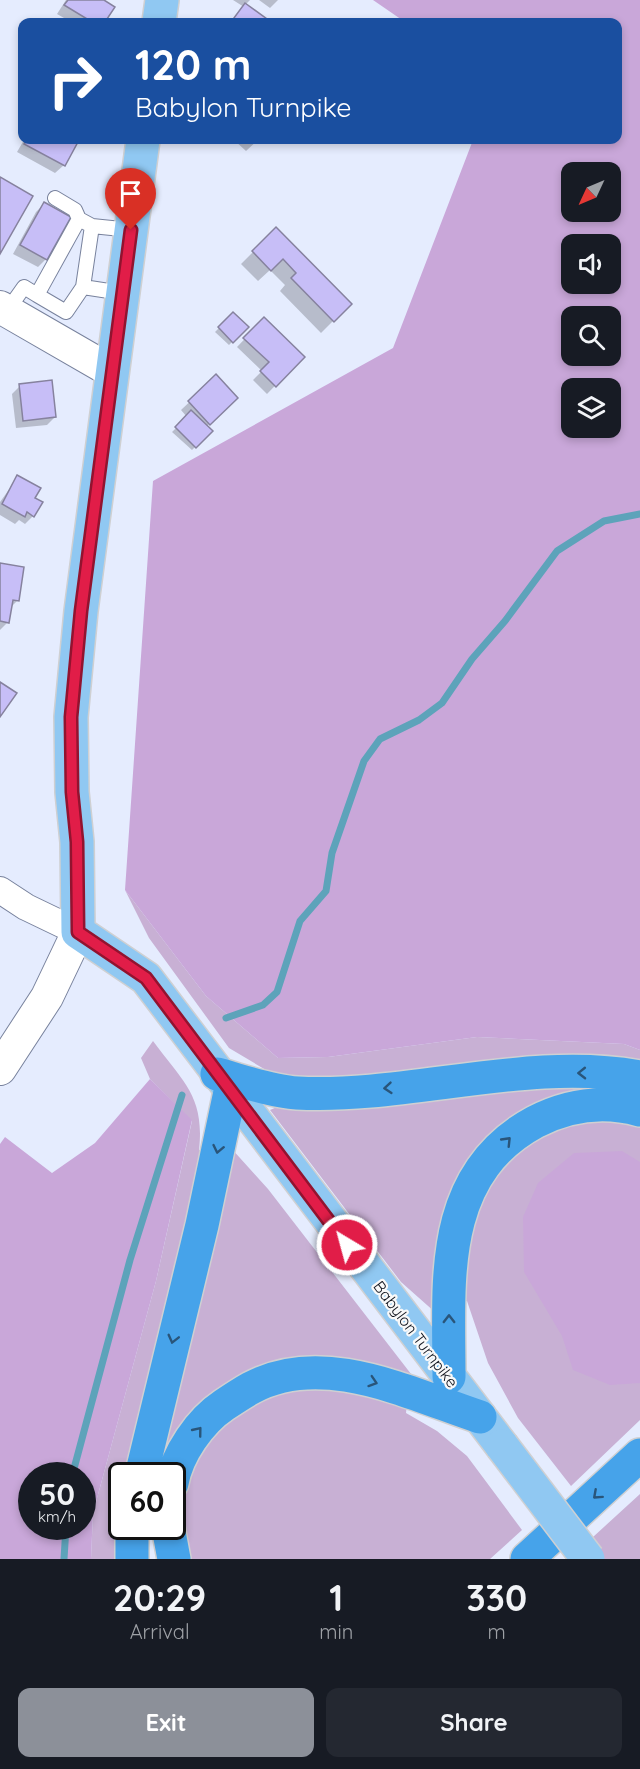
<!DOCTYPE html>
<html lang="en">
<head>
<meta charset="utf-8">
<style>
  :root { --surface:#171b24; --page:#242831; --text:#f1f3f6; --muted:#9ea1a6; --accent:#8c9099 }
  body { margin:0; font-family:Quicksand,sans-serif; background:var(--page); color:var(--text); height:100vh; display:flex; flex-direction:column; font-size:22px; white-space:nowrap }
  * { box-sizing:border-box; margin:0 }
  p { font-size:20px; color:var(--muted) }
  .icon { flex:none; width:33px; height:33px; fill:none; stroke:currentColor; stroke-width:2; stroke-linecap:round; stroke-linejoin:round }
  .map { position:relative; height:1559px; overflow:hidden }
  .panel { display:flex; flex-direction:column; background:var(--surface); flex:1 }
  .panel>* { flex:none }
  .top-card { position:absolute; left:18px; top:18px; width:604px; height:126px; border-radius:12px; box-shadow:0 3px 9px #0003; background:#1a4fa0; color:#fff; overflow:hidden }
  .needle { width:39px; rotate:226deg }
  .controls { position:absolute; left:561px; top:162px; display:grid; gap:12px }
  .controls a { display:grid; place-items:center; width:60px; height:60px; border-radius:12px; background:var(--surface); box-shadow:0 3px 9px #0003; font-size:30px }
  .speed { position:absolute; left:18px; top:1462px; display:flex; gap:12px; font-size:30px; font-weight:700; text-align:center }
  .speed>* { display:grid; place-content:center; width:78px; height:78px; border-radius:50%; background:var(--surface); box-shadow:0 3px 9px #0003; line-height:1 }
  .speed small { font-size:15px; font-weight:400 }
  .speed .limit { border:3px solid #111; border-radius:9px; background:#fff; color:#111 }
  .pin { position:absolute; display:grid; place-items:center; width:51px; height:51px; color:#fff; margin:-62px -26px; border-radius:50% 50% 50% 0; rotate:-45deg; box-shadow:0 0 6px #0007 }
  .pin .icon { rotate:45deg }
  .me { position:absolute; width:66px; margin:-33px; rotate:323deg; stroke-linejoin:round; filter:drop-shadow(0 0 4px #0008) }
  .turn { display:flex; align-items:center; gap:21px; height:126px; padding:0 18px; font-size:27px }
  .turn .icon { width:78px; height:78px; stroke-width:2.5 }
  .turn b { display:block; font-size:42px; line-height:51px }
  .eta { display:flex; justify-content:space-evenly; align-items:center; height:102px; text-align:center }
  .eta b { font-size:36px; font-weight:800; line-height:42px }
  .primary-button { display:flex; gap:12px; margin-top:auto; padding:12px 18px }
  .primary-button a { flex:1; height:69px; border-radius:12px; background:var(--accent); color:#fff; font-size:24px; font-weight:800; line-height:69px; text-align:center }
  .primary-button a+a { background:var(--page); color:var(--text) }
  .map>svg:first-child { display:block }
</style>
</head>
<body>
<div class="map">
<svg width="640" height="1559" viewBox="0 0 640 1559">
  <rect width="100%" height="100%" fill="#e5ecfe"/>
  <path fill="#c8b0d4" d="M125,890L206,996L278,1058L328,1057L477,1037L624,1044L640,1050V1063L281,1079L229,1048L149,938Z
    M153,1041C183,1082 205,1096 199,1150L207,1153L127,1476H122C121,1504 116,1531 116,1559H91L93,1513L156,1281L192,1121L150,1079L141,1058Z
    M593,1084L640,1092L560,1099L445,1222L434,1272L436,1313L401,1282L270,1110L289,1102Z
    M624,1119L640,1125V1420L571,1486L518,1418L488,1363L467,1301L456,1302L463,1235L493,1171L555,1124Z
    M231,1148L268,1189L418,1383L254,1376L152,1476Z
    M292,1387H343L407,1403L406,1413L437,1431L467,1456L522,1530L490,1559H185L177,1531L190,1465L233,1410Z
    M640,1494V1559H569Z"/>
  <path fill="#c9a7d9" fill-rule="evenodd" d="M373,0H640V1050L624,1044L477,1037L328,1057L278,1058L206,996L125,890L153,481L393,348L473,140H618V22H405ZM572,172H610V212H572ZM572,244H610V284H572ZM572,316H610V356H572ZM572,388H610V428H572Z
    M150,1079L192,1120L156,1281L93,1513L91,1559H0V1144L5,1137L52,1173L95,1143ZM32,1476H82V1527H32Z
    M622,1151L640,1162V1383L610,1385L573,1370L562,1336L524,1272L523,1217L538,1183L574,1153Z"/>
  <path fill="#0003" d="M66,0H102L113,7L103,22H71L57,14Z
    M233,0H250L245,5L265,20L263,22H231L244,7Z
    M259,0H278L270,8Z
    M24,140H77L64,165L55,173L17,152Z
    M234,140H258L246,151Z
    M44,204L46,259L38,267L13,254L36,212Z
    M276,229L350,304L321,333L280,291L285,285L270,270L258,281L241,264Z
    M233,314L247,327L229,345L215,332Z
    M264,319L303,357L267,394L253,380L262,371L237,347Z
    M216,377L236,398L206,427L211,431L192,450L172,432L187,417L181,410Z
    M20,386L55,417L47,425L16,428L12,394Z
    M18,477L33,516L25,524L19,520L15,524L0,515V502Z
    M0,564L18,600L11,607L8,622L0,630Z"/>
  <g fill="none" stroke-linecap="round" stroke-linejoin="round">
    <path stroke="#5da3ba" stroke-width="7" d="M226,1018L263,1005L277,992L300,921L326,891L332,853L364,761L380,739L419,720L442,703L472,659L505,621L557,551L604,521L640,514
      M72,1476L130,1260L182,1095
      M64,1559L66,1527"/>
  </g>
  <path fill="#c7bef7" stroke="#86829e" stroke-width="1.5" d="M68,0H104L115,7L105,22H92L64,5Z
    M245,3L267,19L265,22H231Z
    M27,140H79L65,166L24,144Z
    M0,177L33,196L0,254Z
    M44,202L71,217L47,260L20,245Z
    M276,227L352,304L334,322L291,278L296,273L283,259L271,271L252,251Z
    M233,312L249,327L233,343L218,327Z
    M264,317L305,357L276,387L260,371L269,362L243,338Z
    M216,374L238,398L210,425L188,401Z
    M52,380L56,417L23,421L19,384Z
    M191,410L213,431L196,448L175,427Z
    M17,475L41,488L35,498L43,502L34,517L27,512L25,517L2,504Z
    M0,563L24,567L19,601L13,600L9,623L0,621Z
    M0,682L17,693L0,717Z"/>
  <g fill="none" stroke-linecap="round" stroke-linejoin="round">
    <defs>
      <path id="service" d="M55,198L75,210L79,219
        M83,287L66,312L37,295L79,219L92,226
        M122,293L83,287L92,226L131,230
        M7,311L24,287L37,295"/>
      <path id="minor" d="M0,890L26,907L78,932"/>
      <path id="tertiary" d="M0,307L111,371
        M0,1069L47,997L78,932"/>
      <path id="primary" d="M159,22L162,0
        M143,140L81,611L71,717L72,792L77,842L78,932L146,978L502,1446"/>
      <path id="motorway" d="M217,1074C243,1081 270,1091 297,1093C408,1099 530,1056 640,1077
        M449,1377C449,1282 437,1175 535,1122C568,1105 604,1100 640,1110
        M141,1476L202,1225L230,1092
        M172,1483C177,1454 200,1421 224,1405C233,1399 242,1393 251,1388C323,1349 410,1394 480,1417
        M168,1527L174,1559
        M132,1559V1527
        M527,1559L640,1455"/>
    </defs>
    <use href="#service" stroke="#78829d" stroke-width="16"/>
    <use href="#minor" stroke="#78829d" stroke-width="28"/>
    <use href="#tertiary" stroke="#78829d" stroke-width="34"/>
    <use href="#primary" stroke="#cfd0d2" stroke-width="36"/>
    <use href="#motorway" stroke="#cfd0d2" stroke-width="36"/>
    <use href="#service" stroke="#fff" stroke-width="14"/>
    <use href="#minor" stroke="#fff" stroke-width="26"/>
    <use href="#tertiary" stroke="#fff" stroke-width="32"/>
    <use href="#primary" stroke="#90c8f2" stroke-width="33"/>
    <use href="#motorway" stroke="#46a3ea" stroke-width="33"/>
    <defs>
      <path id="primary-bridge" d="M502,1446L588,1559"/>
    </defs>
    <use href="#primary-bridge" stroke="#cfd0d2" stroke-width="36" stroke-linecap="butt"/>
    <use href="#primary-bridge" stroke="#90c8f2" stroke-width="33"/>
  </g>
  <defs><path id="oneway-chevron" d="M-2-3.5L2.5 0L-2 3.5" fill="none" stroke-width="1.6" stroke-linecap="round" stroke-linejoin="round" transform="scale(1.5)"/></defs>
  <g stroke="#29557a">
    <use href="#oneway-chevron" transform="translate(582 1073) rotate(179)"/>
    <use href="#oneway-chevron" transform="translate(388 1088) rotate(175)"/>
    <use href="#oneway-chevron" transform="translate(507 1141) rotate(-46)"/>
    <use href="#oneway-chevron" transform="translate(218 1149) rotate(102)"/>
    <use href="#oneway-chevron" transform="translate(449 1319) rotate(-90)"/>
    <use href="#oneway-chevron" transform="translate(173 1339) rotate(104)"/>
    <use href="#oneway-chevron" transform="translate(373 1382) rotate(18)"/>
    <use href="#oneway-chevron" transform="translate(198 1431) rotate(-51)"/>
    <use href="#oneway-chevron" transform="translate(597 1495) rotate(138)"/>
  </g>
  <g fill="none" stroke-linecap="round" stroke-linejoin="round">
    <defs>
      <path id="route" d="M131,230L81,611L71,717L72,792L77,842L78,932L146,978L347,1245"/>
    </defs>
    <use href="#route" stroke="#92132f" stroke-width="15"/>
    <use href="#route" stroke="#e11d48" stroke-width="10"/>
  </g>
  <g text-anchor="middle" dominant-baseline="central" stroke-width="4.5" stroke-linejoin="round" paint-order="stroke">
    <g font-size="16" fill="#11151f" stroke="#f9f9f9">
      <text transform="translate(416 1334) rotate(53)">Babylon Turnpike</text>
    </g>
  </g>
</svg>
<div class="controls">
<a><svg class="needle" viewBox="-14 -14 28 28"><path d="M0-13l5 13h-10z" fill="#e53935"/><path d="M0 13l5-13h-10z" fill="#9ea1a6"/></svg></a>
<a><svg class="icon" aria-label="sound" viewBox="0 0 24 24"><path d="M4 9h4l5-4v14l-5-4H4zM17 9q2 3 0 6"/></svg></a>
<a><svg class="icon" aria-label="search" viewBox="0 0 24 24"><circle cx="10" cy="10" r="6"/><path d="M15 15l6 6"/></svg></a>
<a><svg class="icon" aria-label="layers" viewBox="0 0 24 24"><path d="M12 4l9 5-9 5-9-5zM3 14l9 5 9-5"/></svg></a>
</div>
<div class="speed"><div>50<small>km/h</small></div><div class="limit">60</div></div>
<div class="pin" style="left:131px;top:230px;background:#d93025"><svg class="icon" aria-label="arrive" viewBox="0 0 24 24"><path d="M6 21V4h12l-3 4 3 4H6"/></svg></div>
<svg class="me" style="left:347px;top:1245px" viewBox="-20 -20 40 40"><circle r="17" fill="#e11d48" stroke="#fff" stroke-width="3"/><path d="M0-11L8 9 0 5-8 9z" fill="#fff"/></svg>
<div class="top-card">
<div class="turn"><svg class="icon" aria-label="right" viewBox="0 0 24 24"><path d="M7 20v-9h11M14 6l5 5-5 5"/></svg><div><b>120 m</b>Babylon Turnpike</div></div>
</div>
</div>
<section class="panel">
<div class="eta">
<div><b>20:29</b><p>Arrival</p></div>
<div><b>1</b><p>min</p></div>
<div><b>330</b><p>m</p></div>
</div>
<div class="primary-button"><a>Exit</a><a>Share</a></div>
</section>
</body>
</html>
